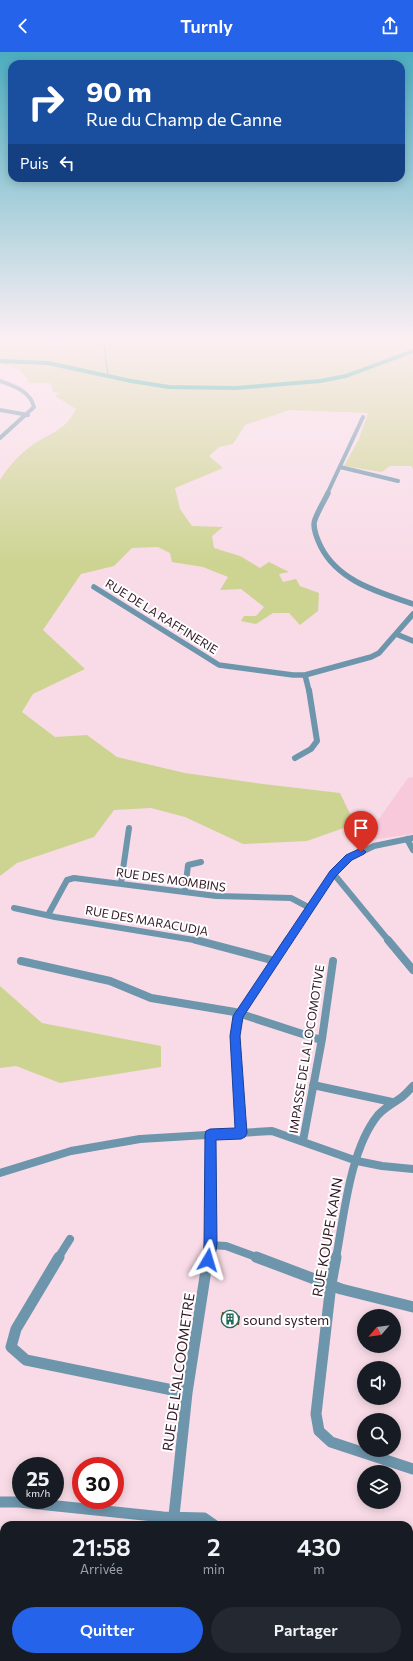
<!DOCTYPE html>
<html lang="fr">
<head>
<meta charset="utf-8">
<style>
  :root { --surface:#171b24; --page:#242831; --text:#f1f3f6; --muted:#9ea1a6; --accent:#2563eb }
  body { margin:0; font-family:Commissioner,sans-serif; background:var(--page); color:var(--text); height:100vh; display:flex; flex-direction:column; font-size:15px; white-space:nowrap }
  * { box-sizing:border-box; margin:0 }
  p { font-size:13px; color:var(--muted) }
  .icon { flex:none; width:22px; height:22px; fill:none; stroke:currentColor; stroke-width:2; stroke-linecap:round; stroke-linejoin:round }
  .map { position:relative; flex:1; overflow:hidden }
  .sheet { position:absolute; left:0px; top:1469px; width:413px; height:140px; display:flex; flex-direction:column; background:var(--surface); border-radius:12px 12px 0 0; box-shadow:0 2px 10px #0003 }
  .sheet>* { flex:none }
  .hud { position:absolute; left:8px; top:8px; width:397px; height:122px; border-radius:12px; box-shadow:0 2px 10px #0003; background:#1a4fa0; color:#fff; overflow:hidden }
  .needle { width:26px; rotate:242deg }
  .buttons { position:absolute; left:357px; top:1257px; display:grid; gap:8px }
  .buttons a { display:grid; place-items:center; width:44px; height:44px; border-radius:50%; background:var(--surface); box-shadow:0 2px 10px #0003; font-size:20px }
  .speed { position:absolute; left:12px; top:1405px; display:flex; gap:8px; font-size:20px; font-weight:700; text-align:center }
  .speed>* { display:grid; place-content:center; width:52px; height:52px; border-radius:50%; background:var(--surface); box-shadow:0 2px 10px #0003; line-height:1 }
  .speed small { font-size:10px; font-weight:400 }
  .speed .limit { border:6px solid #d22; background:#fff; color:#111 }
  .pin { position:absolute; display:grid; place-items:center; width:34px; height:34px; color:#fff; margin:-41px -17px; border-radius:50% 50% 50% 0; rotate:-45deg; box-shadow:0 0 4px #0007 }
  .pin .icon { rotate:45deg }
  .me { position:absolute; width:44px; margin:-22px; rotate:7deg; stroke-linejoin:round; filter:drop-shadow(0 0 3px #0008) }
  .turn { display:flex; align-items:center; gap:14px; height:84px; padding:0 12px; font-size:18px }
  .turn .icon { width:52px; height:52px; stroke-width:2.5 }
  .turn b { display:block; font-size:28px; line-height:34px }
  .then { display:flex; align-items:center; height:38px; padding:0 12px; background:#0003; gap:8px; font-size:15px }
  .eta { display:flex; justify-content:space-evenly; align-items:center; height:68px; text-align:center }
  .eta b { font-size:24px; font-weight:600; line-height:28px }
  .cta { display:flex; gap:8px; margin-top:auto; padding:8px 12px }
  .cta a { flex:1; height:46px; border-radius:24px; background:var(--accent); color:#fff; font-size:16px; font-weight:600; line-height:46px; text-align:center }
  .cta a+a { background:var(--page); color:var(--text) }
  header { display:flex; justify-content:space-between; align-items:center; height:52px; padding:0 12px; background:var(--accent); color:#fff; font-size:18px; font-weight:600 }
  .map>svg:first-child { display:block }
</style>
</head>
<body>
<header><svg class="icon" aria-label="back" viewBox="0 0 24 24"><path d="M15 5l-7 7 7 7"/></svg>Turnly<svg class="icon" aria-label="share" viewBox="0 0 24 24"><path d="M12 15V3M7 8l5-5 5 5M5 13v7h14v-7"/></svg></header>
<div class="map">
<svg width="413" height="1609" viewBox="0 0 413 1609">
  <rect width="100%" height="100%" fill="#f8dbe6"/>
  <path fill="#f8c9db" d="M413,725V782L363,789L408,726Z"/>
  <path fill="#cdd492" d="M61,286H413V417L411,414H390L382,420L344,414L359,387L368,361L289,358L245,373L233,392L219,395L209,404L223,416L175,436L180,457L192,474L223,475L212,484L214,496L240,504L260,516L269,510L289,520L279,522L283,530L296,527L300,534L319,541L318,559L300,573L289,561H273L256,572L241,569L244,564H256L264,555L241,537L220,538L228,525L203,515L172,510L170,501L158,495L132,496L114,514L81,522L43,578L85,617L33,642L22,660L55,685L87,683L117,705L185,721L263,732L340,741L355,772L307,789L243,792L185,765L151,756L114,758L94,785L17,811L0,824V428C7,416 20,402 31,394C51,380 64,380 76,357L55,344L60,341L53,340L50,331H28V328L20,318L0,312V293C13,291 36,289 49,293C55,295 57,298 64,298Z
    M0,934L42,971L161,994V1015L60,1031L16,1014L0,1016Z
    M409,1500H413V1567L409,1568Z
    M235,1605H355V1609H234Z"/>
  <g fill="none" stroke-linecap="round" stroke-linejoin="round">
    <path stroke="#03a385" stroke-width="1" d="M103,286L108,323"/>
    <path stroke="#03a385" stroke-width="4" d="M0,309L48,311L131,329L169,335L236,336L320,329L346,324L413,299"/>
  </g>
  <path fill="#7f4419" d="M222,1260L240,1264L239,1273L221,1270Z"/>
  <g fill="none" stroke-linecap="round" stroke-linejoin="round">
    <path stroke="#6d95ac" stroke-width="4" d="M0,329C14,334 30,339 34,355L0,386
      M0,358L28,363
      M340,415L398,429
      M327,442L363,365"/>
    <path stroke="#6d95ac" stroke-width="5.5" d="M328,441C325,448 314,465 314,472C314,479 318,489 321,495C339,530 379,540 413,552
      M94,535L219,613L293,623H305L371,605L379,601L413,562
      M396,582L413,589
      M305,623L309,639"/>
    <path stroke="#6d95ac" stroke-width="6" d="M295,706L311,697L317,689L309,638
      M407,787L413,798
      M333,821L389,889
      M121,831L129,776
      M185,839L188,813L201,810
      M14,856L55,865L200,889
      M48,863L67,828L74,826L216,844L291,846L310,856
      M288,889L333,821L349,806L374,794L413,786"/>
    <path stroke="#6d95ac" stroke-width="8" d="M196,888L275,909
      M388,888L413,918
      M21,909L110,929L151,946L235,960L321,988
      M313,1033L392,1050
      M241,1081L235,984L239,964L288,888
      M303,1089L322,987L333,909
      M0,1121L71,1099L140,1087L272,1079L357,1109L382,1114L413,1117
      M210,1193L226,1194L259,1206
      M58,1206L70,1187
      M208,1206L210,1193V1083
      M336,1206C344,1164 350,1097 378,1063C385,1055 394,1051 402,1045C406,1042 410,1037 413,1034"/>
    <path stroke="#6d95ac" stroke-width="11" d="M59,1205L16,1277L11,1295L26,1308L187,1341
      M256,1205L341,1237L413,1255
      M336,1205L331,1232L316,1362L319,1379L331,1390L413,1417
      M0,1450H19L163,1465L204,1466L214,1473
      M173,1473L187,1341L208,1205
      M409,1492L413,1491
      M169,1605V1609"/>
  </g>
  <linearGradient id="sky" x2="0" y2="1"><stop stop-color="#4cadc0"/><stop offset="0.56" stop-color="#fceff4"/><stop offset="1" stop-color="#fceff4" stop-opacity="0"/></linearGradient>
  <rect width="413" height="512" fill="url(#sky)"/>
  <path fill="#2563eb" stroke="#184099" d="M361,796L366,800L364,802L352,808L336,824L243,965L240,984L247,1081L245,1085L241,1087L216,1088L217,1193L213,1213L208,1214L204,1213L202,1208L204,1193L205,1083L206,1079L210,1077L235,1076L230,984L233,964L330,819L346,803Z"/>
  <defs>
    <symbol id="building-ring" viewBox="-11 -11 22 22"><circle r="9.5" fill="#fff" stroke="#276958" stroke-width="1.5"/><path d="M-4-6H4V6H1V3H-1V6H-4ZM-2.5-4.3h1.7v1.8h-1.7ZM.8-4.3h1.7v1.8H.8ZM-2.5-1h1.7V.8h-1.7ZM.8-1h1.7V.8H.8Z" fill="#276958"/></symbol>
  </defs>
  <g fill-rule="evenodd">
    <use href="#building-ring" x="220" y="1257" width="20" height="20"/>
  </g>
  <g text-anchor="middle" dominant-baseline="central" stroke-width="4" stroke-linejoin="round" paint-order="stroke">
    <g font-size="12" fill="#321924" stroke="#fff">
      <text transform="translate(162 564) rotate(32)">RUE DE LA RAFFINERIE</text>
      <text transform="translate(171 827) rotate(8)">RUE DES MOMBINS</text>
      <text transform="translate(147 868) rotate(10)">RUE DES MARACUDJA</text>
      <text transform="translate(306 997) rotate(-81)">IMPASSE DE LA LOCOMOTIVE</text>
    </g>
    <g font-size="14" fill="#321924" stroke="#fff">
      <text transform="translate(327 1185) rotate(-80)">RUE KOUPE KANN</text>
      <text transform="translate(178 1320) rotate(-82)">RUE DE L'ALCOOMETRE</text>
    </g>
    <g font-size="14" fill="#321924" stroke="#fff" text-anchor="start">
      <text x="243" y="1267">sound system</text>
    </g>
  </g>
</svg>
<div class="buttons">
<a><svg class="needle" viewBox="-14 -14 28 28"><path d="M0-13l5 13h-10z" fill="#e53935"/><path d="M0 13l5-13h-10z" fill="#9ea1a6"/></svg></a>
<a><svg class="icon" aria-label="sound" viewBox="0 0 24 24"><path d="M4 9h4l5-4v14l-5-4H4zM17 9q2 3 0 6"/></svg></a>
<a><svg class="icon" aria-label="search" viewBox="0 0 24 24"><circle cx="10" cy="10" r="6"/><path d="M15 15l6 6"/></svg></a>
<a><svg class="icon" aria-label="layers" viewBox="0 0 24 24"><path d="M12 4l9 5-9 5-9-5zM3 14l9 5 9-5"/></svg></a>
</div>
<div class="speed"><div>25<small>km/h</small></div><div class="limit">30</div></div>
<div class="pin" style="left:361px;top:800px;background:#d93025"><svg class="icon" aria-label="arrive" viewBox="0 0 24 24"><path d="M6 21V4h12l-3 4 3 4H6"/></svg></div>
<svg class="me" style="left:208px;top:1208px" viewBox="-20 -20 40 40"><path d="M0-17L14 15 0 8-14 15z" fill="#2563eb" stroke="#fff" stroke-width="4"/></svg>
<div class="hud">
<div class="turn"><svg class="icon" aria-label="right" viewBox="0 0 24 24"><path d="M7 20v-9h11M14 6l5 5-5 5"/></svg><div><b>90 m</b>Rue du Champ de Canne</div></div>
<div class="then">Puis<svg class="icon" aria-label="left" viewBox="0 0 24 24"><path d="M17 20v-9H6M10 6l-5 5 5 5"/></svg></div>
</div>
<section class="sheet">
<div class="eta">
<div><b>21:58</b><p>Arrivée</p></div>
<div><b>2</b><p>min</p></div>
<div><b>430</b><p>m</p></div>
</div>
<div class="cta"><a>Quitter</a><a>Partager</a></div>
</section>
</div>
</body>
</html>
